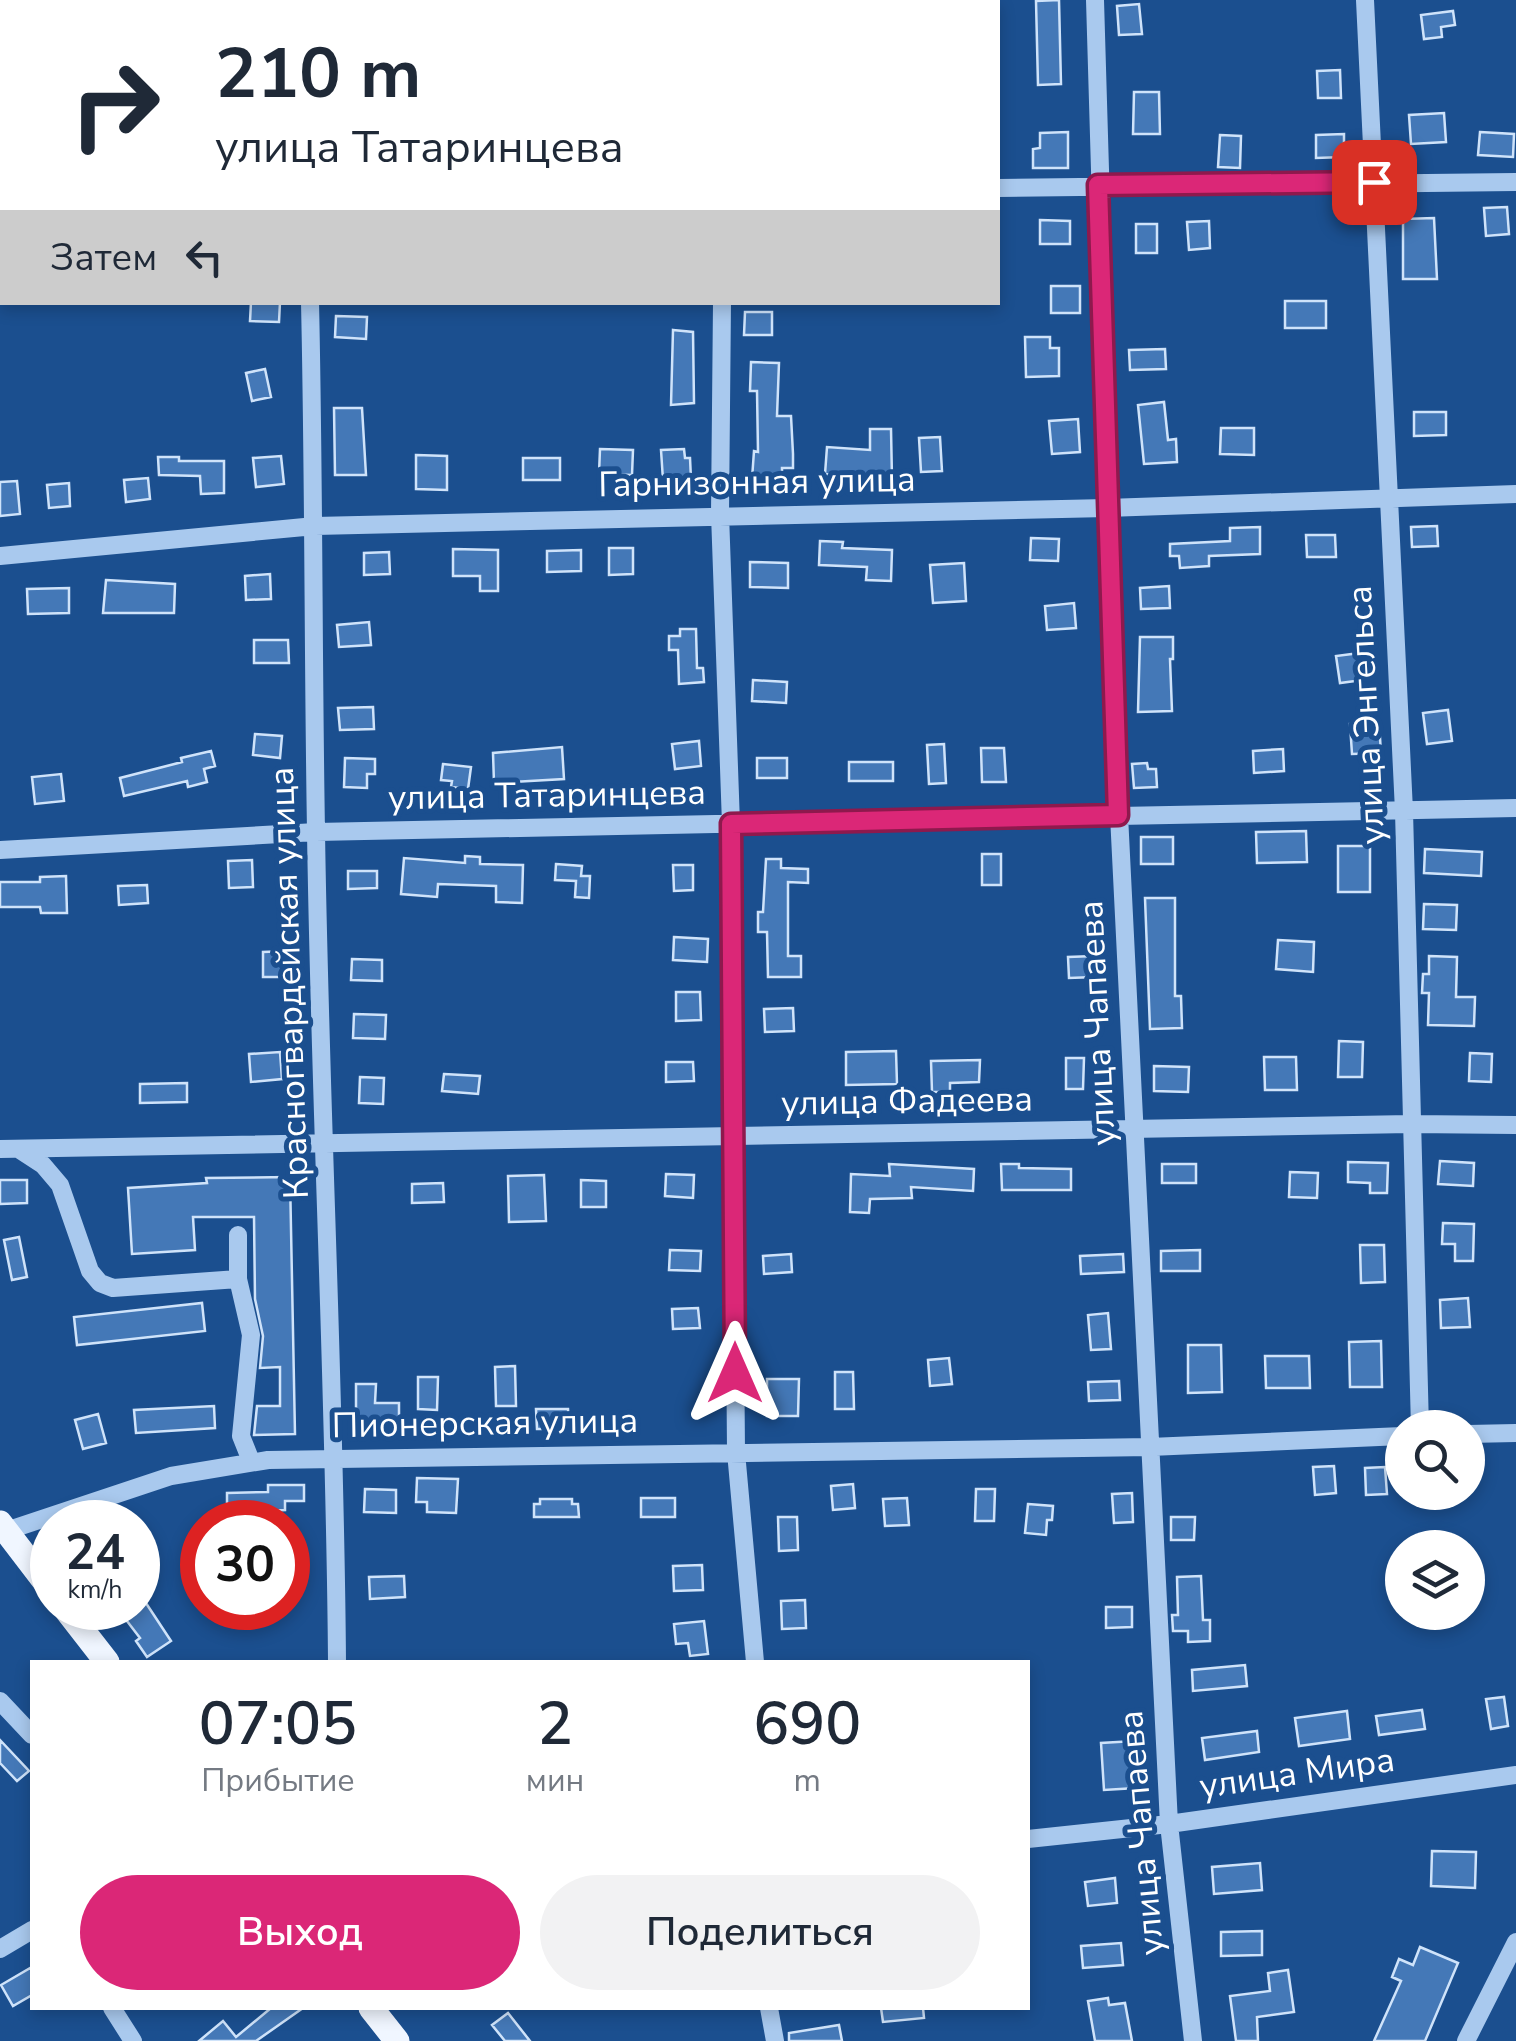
<!DOCTYPE html>
<html lang="ru">
<head>
<meta charset="utf-8">
<style>
  :root { --surface:#fff; --page:#f2f2f3; --text:#1f2937; --muted:#747a83; --accent:#db2777 }
  body { margin:0; font-family:"Nunito Sans",sans-serif; background:var(--page); color:var(--text); height:100vh; display:flex; flex-direction:column; font-size:38px; white-space:nowrap }
  * { box-sizing:border-box; margin:0 }
  p { font-size:32px; color:var(--muted) }
  .icon { flex:none; width:55px; height:55px; fill:none; stroke:currentColor; stroke-width:2; stroke-linecap:round; stroke-linejoin:round }
  .map { position:relative; flex:1; overflow:hidden }
  .details { position:absolute; left:30px; top:1660px; width:1000px; height:350px; display:flex; flex-direction:column; background:var(--surface); border-radius:0px; box-shadow:0 5px 15px #0003 }
  .details>* { flex:none }
  .guide { position:absolute; left:0px; top:0px; width:1000px; height:305px; box-shadow:0 5px 15px #0003; background:#fff; color:var(--text); overflow:hidden }
  .fabs { position:absolute; left:1385px; top:1410px; display:grid; gap:20px }
  .fabs a { display:grid; place-items:center; width:100px; height:100px; border-radius:50%; background:var(--surface); box-shadow:0 5px 15px #0003; font-size:50px }
  .speed { position:absolute; left:30px; top:1500px; display:flex; gap:20px; font-size:50px; font-weight:700; text-align:center }
  .speed>* { display:grid; place-content:center; width:130px; height:130px; border-radius:50%; background:var(--surface); box-shadow:0 5px 15px #0003; line-height:1 }
  .speed small { font-size:25px; font-weight:400 }
  .speed .limit { border:15px solid #d22; background:#fff; color:#111 }
  .pin { position:absolute; display:grid; place-items:center; width:85px; height:85px; color:#fff; margin:-42px; border-radius:20px; box-shadow:0 5px 15px #0006 }
  .me { position:absolute; width:110px; margin:-55px; rotate:0deg; stroke-linejoin:round; filter:drop-shadow(0 0 8px #0008) }
  .turn { display:flex; align-items:center; gap:35px; height:210px; padding:0 50px; font-size:45px }
  .turn .icon { width:130px; height:130px; stroke-width:2.5 }
  .turn b { display:block; font-size:70px; line-height:85px }
  .then { display:flex; align-items:center; height:95px; padding:0 50px; background:#0003; gap:20px; font-size:38px }
  .eta { display:flex; justify-content:space-evenly; align-items:center; height:170px; text-align:center }
  .eta b { font-size:60px; font-weight:600; line-height:70px }
  .button { display:flex; gap:20px; margin-top:auto; padding:20px 50px }
  .button a { flex:1; height:115px; border-radius:60px; background:var(--accent); color:#fff; font-size:40px; font-weight:600; line-height:115px; text-align:center }
  .button a+a { background:var(--page); color:var(--text) }
  .map>svg:first-child { display:block }
</style>
</head>
<body>
<div class="map">
<svg width="1516" height="2041" viewBox="0 0 1516 2041">
  <rect width="100%" height="100%" fill="#1b4f8f"/>
  <path fill="#4478b7" stroke="#cfe3fa" stroke-width="2.5" d="M1059,0L1061,84L1038,85L1036,1Z
    M1139,4L1142,34L1119,35L1117,6Z
    M1453,11L1455,25L1441,27L1442,37L1424,39L1421,15Z
    M1340,70L1341,98H1318L1317,71Z
    M1134,92H1159L1160,134H1133Z
    M1444,113L1446,142L1411,144L1409,115Z
    M1068,132V168H1033V149L1040,148V133Z
    M1480,132L1514,134L1513,157L1478,155Z
    M1344,134V157L1316,158V135Z
    M1220,135L1241,136L1240,168L1218,167Z
    M1507,207L1509,234L1486,236L1484,208Z
    M1434,218L1437,279H1403V219Z
    M1040,220L1070,221V244H1040Z
    M1209,221L1210,248L1189,250L1187,222Z
    M1136,224H1157V253H1136Z
    M1051,286H1080V313H1051Z
    M1285,301H1326V328H1285Z
    M251,302H280L279,322L250,321Z
    M745,312H772V335H744Z
    M336,316L367,317L366,339L335,337Z
    M673,330L693,332L694,403L671,405Z
    M1025,337H1050V348H1059V376L1026,377Z
    M1165,349L1166,369L1130,370L1129,350Z
    M751,362L779,363L777,416H791L793,454V468H782V480L752,479L754,451L758,452L757,391H750Z
    M265,369L271,397L252,401L246,373Z
    M1164,402L1168,440L1176,439L1177,462L1144,464L1138,405Z
    M334,408H362L366,475H335Z
    M1414,412H1446V435L1414,436Z
    M1078,419L1080,452L1052,454L1049,421Z
    M1221,428H1254V455L1220,454Z
    M870,429H891L892,479L825,474L827,447L870,450Z
    M940,437L942,471L921,472L919,438Z
    M600,449L633,450L632,475L599,474Z
    M684,449L685,458H690L691,479L663,480L661,450Z
    M416,455L447,456V490L416,489Z
    M281,456L284,484L256,487L253,458Z
    M158,457H179V461H224V493L201,494L200,476L159,475Z
    M523,458H560V480H523Z
    M148,478L150,499L126,502L124,480Z
    M17,481L20,514L0,516V482Z
    M69,483L70,506L49,508L47,485Z
    M1437,526L1438,546L1412,547L1411,527Z
    M1260,527V554L1209,556V566L1180,568L1179,556H1170V544L1230,541V528Z
    M1306,535H1335L1336,557H1307Z
    M1031,538L1059,539L1058,561L1030,560Z
    M820,541L843,542L842,548L892,550L891,581L866,580L867,567L819,565Z
    M609,548H633V574L609,575Z
    M453,549L498,550V591H480V576H453Z
    M581,550V571L547,572V551Z
    M389,552L390,574L364,575V553Z
    M750,562L788,563V588L750,587Z
    M964,563L966,601L933,603L930,565Z
    M270,574L271,599L246,600L245,576Z
    M106,580L175,584L174,613H103Z
    M1169,586L1170,608L1141,609L1140,588Z
    M69,588V613L28,614L27,589Z
    M1074,603L1076,628L1047,630L1045,606Z
    M369,622L371,645L339,647L337,625Z
    M680,629H696L697,668H703L704,682L679,684L678,650H669V636H680Z
    M1140,637H1173V659H1170L1172,711L1138,712Z
    M254,640H288L289,663H254Z
    M1360,653L1363,680L1340,683L1336,656Z
    M753,680L787,682L786,703L752,701Z
    M373,707L374,729L340,730L338,708Z
    M1448,710L1452,741L1427,744L1423,713Z
    M1379,722L1381,753L1352,754L1350,724Z
    M255,734L282,736L280,758L253,755Z
    M699,741L701,766L675,769L672,744Z
    M944,744L946,783L929,784L927,745Z
    M562,747L564,779L494,783L493,753Z
    M981,748H1004L1006,782H982Z
    M1283,749L1284,771L1254,773L1253,751Z
    M211,751L215,766L204,769L207,782L188,787L187,781L124,796L120,778L182,762L181,758Z
    M345,758L375,759V774H367V788L344,787Z
    M757,758H787V778H757Z
    M849,762H893V781H849Z
    M1147,763L1148,769H1156L1157,787L1134,788L1132,764Z
    M443,764L471,767L468,789L451,787L452,781L441,780Z
    M61,774L64,801L35,804L32,777Z
    M1306,831L1307,862L1257,863L1256,832Z
    M1141,837H1173V864H1141Z
    M1338,846H1370V892H1338Z
    M1425,849L1482,852L1481,876L1424,873Z
    M982,854H1001V885H982Z
    M465,856L480,857V864L523,865L522,903L496,902V886L438,884L437,897L401,894L404,858L465,863Z
    M766,859H781V868L808,869V883L788,882V956H801V977H768L767,932H758V912H763Z
    M252,860L253,887L229,888L228,861Z
    M556,864L582,866L581,876H590L589,898L575,897L576,881L555,880Z
    M673,865H693V890L674,891Z
    M348,871H377V888L348,889Z
    M66,876L67,913H41L40,907H0V882H40V877Z
    M147,885L148,903L119,905L118,886Z
    M1145,898H1175V996H1181L1182,1028L1150,1029Z
    M1424,904L1457,905L1456,930L1423,929Z
    M674,937L708,939L707,962L673,960Z
    M1278,940L1314,942L1313,972L1276,969Z
    M287,951L288,977H263V952Z
    M1094,956L1095,977L1069,978L1068,957Z
    M1429,956L1457,957L1456,997H1475L1474,1026L1428,1025L1429,993H1422L1423,974H1429Z
    M352,959L382,960V981L351,980Z
    M676,992H700L701,1020L676,1021Z
    M793,1008L794,1031L765,1032L764,1009Z
    M354,1014L386,1015L385,1039L353,1038Z
    M1339,1041L1363,1042L1362,1077H1338Z
    M896,1051L897,1084L846,1085V1052Z
    M280,1052L282,1079L251,1082L249,1054Z
    M1470,1053L1492,1054L1491,1082L1469,1081Z
    M1264,1057H1296L1297,1090H1265Z
    M1066,1058H1084L1083,1089H1066Z
    M980,1060L979,1082L950,1083V1092H932L931,1061Z
    M666,1062H693L694,1081L666,1082Z
    M1154,1066L1189,1067L1188,1092L1154,1091Z
    M444,1074L480,1076L478,1094L442,1091Z
    M360,1077L384,1078L383,1104L359,1103Z
    M187,1083V1102L140,1103V1084Z
    M1440,1161L1474,1163L1473,1186L1438,1184Z
    M1348,1162L1388,1163L1387,1193H1370V1183L1348,1182Z
    M889,1164L974,1169L973,1191L911,1187L912,1198L870,1199L869,1213L850,1212L851,1174L890,1176Z
    M1001,1164H1019V1168L1071,1169V1190H1002Z
    M1162,1164H1196V1183H1162Z
    M1290,1172L1318,1173L1317,1198L1289,1197Z
    M666,1174L694,1175L693,1198L665,1196Z
    M544,1175L546,1221L509,1222L508,1176Z
    M290,1177L295,1434L254,1435L257,1406H280V1367L260,1368L263,1336L255,1299L254,1217H193L195,1250L132,1254L128,1188L207,1183L206,1178Z
    M0,1180H27V1203L0,1204Z
    M581,1180L606,1181V1207H581Z
    M443,1183L444,1202L412,1203V1184Z
    M1443,1223L1474,1224L1473,1261H1455V1244H1442Z
    M19,1237L27,1277L12,1280L4,1240Z
    M1360,1245H1384L1385,1282L1361,1283Z
    M670,1250L701,1251L700,1271L669,1270Z
    M1200,1250V1271H1161V1251Z
    M791,1254L792,1272L764,1274L763,1256Z
    M1123,1254L1124,1272L1081,1274L1080,1256Z
    M1468,1298L1470,1327L1441,1328L1440,1300Z
    M202,1303L205,1331L77,1345L74,1317Z
    M698,1308L700,1328L673,1329L672,1309Z
    M1108,1313L1111,1349L1091,1350L1088,1315Z
    M1381,1341L1382,1387H1350L1349,1342Z
    M1188,1345H1221L1222,1392L1188,1393Z
    M1265,1356H1309L1310,1388H1266Z
    M949,1358L952,1384L930,1386L928,1360Z
    M515,1366L516,1406H496L495,1367Z
    M835,1372H853L854,1409H835Z
    M418,1377H438L437,1410L418,1409Z
    M767,1379H799L798,1416H767Z
    M1119,1381L1120,1400L1089,1401L1088,1382Z
    M356,1384H376L375,1403H399V1421H356Z
    M214,1406L215,1428L136,1433L134,1410Z
    M536,1409H568L569,1429H537Z
    M98,1414L106,1443L83,1449L75,1420Z
    M1334,1466L1336,1493L1315,1495L1313,1467Z
    M1385,1467L1387,1494L1366,1495L1365,1468Z
    M417,1478L458,1479L456,1513L427,1512V1502H416Z
    M853,1484L855,1508L833,1510L831,1486Z
    M268,1485H304V1501H285V1510L227,1513V1493L268,1492Z
    M365,1489L396,1490V1513L364,1512Z
    M976,1489H995L994,1521H975Z
    M1132,1493L1133,1522L1114,1523L1112,1494Z
    M641,1498H675V1517H641Z
    M907,1498L909,1525L885,1526L883,1499Z
    M540,1499H572V1504H578L579,1517H534V1504H540Z
    M1028,1504L1053,1506L1052,1520H1047L1046,1535L1025,1533Z
    M778,1517H797L798,1550L779,1551Z
    M1171,1517H1195L1194,1540H1171Z
    M702,1565L703,1590L674,1591L673,1566Z
    M404,1576L405,1597L370,1599L369,1577Z
    M1201,1576L1203,1620H1210V1641L1188,1642V1631H1173L1172,1615H1178L1177,1577Z
    M138,1591L171,1641L147,1657L136,1641L140,1638L117,1608H138Z
    M805,1600L806,1628L782,1629L781,1601Z
    M1106,1607H1132V1627L1106,1628Z
    M704,1621L708,1654L690,1656L688,1643L676,1644L674,1624Z
    M1245,1665L1247,1686L1193,1691L1192,1670Z
    M1504,1697L1508,1726L1491,1729L1486,1699Z
    M1422,1710L1425,1729L1379,1735L1376,1716Z
    M1347,1711L1350,1739L1299,1746L1295,1718Z
    M1257,1731L1259,1752L1205,1760L1202,1738Z
    M0,1740L29,1771L17,1781L0,1763Z
    M1134,1741L1136,1788L1104,1790L1101,1743Z
    M1432,1851L1476,1852L1475,1888L1431,1886Z
    M1260,1863L1262,1890L1214,1894L1212,1867Z
    M1115,1878L1117,1903L1088,1906L1085,1882Z
    M1262,1931V1955L1221,1956V1932Z
    M1121,1943L1123,1965L1083,1968L1081,1946Z
    M1420,1947L1458,1963L1425,2041H1374L1401,1981L1392,1977L1399,1959L1413,1965Z
    M32,1967V1995L13,2006L1,1985Z
    M1288,1970L1294,2012L1257,2017L1258,2041H1236L1230,1996L1270,1991L1268,1973Z
    M1108,1998L1109,2005L1125,2003L1132,2041H1095L1088,2001Z
    M271,2008H303L256,2041H199L223,2021L236,2037Z
    M881,2008H923L924,2018L883,2022Z
    M508,2013L530,2041H505L492,2025Z
    M839,2025L842,2041H789V2033Z"/>
  <g fill="none" stroke-linecap="round" stroke-linejoin="round">
    <path stroke="#a9c9ee" stroke-width="18" d="M718,0L719,2
      M1095,0L1119,815L1169,1824L1193,2041
      M1365,0L1404,811L1420,1428
      M308,2V0
      M998,188L1516,182
      M0,200H2
      M310,302C314,479 313,655 316,831C320,1109 335,1385 337,1662
      M722,302L720,514L731,824L736,1452L755,1662
      M0,556L315,526L1107,508L1516,494
      M0,850L316,832L1516,808
      M0,1149L1410,1124L1516,1125
      M20,1150L43,1165L60,1185L90,1271L100,1283L113,1288L238,1279
      M238,1235V1279L251,1335L241,1436L251,1461
      M1468,1434L1516,1433
      M0,1533L171,1476L268,1460L1150,1447L1402,1436
      M0,1701L32,1735
      M1028,1839L1169,1824L1516,1775
      M0,1949L32,1930
      M112,2008L133,2041
      M769,2008L775,2041
      M1466,2041L1516,1942"/>
    <path stroke="#f0f6ff" stroke-width="25" d="M0,1523L52,1591
      M65,1608L107,1662
      M371,2008L397,2041"/>
  </g>
  <g fill="none" stroke-linecap="round" stroke-linejoin="round">
    <defs>
      <path id="route" d="M735,1373L731,824L1118,815L1098,185L1374,182"/>
    </defs>
    <use href="#route" stroke="#8e194d" stroke-width="25"/>
    <use href="#route" stroke="#db2777" stroke-width="18"/>
  </g>
  <g text-anchor="middle" dominant-baseline="central" stroke-width="10" stroke-linejoin="round" paint-order="stroke">
    <g font-size="35" fill="#fff" stroke="#1b4f8f">
      <text transform="translate(757 482) rotate(-1)">Гарнизонная улица</text>
      <text transform="translate(1366 715) rotate(-93)">улица Энгельса</text>
      <text transform="translate(547 795) rotate(-1)">улица Татаринцева</text>
      <text transform="translate(289 983) rotate(-92)">Красногвардейская улица</text>
      <text transform="translate(1097 1023) rotate(-93)">улица Чапаева</text>
      <text transform="translate(907 1101) rotate(-1)">улица Фадеева</text>
      <text transform="translate(485 1423) rotate(-1)">Пионерская улица</text>
      <text transform="translate(1297 1773) rotate(-8)">улица Мира</text>
      <text transform="translate(1141 1833) rotate(-95)">улица Чапаева</text>
    </g>
  </g>
</svg>
<div class="fabs">
<a><svg class="icon" aria-label="search" viewBox="0 0 24 24"><circle cx="10" cy="10" r="6"/><path d="M15 15l6 6"/></svg></a>
<a><svg class="icon" aria-label="layers" viewBox="0 0 24 24"><path d="M12 4l9 5-9 5-9-5zM3 14l9 5 9-5"/></svg></a>
</div>
<div class="speed"><div>24<small>km/h</small></div><div class="limit">30</div></div>
<div class="pin" style="left:1374px;top:182px;background:#d93025"><svg class="icon" aria-label="arrive" viewBox="0 0 24 24"><path d="M6 21V4h12l-3 4 3 4H6"/></svg></div>
<svg class="me" style="left:735px;top:1373px" viewBox="-20 -20 40 40"><path d="M0-17L14 15 0 8-14 15z" fill="#db2777" stroke="#fff" stroke-width="4"/></svg>
<div class="guide">
<div class="turn"><svg class="icon" aria-label="right" viewBox="0 0 24 24"><path d="M7 20v-9h11M14 6l5 5-5 5"/></svg><div><b>210 m</b>улица Татаринцева</div></div>
<div class="then">Затем<svg class="icon" aria-label="left" viewBox="0 0 24 24"><path d="M17 20v-9H6M10 6l-5 5 5 5"/></svg></div>
</div>
<section class="details">
<div class="eta">
<div><b>07:05</b><p>Прибытие</p></div>
<div><b>2</b><p>мин</p></div>
<div><b>690</b><p>m</p></div>
</div>
<div class="button"><a>Выход</a><a>Поделиться</a></div>
</section>
</div>
</body>
</html>
